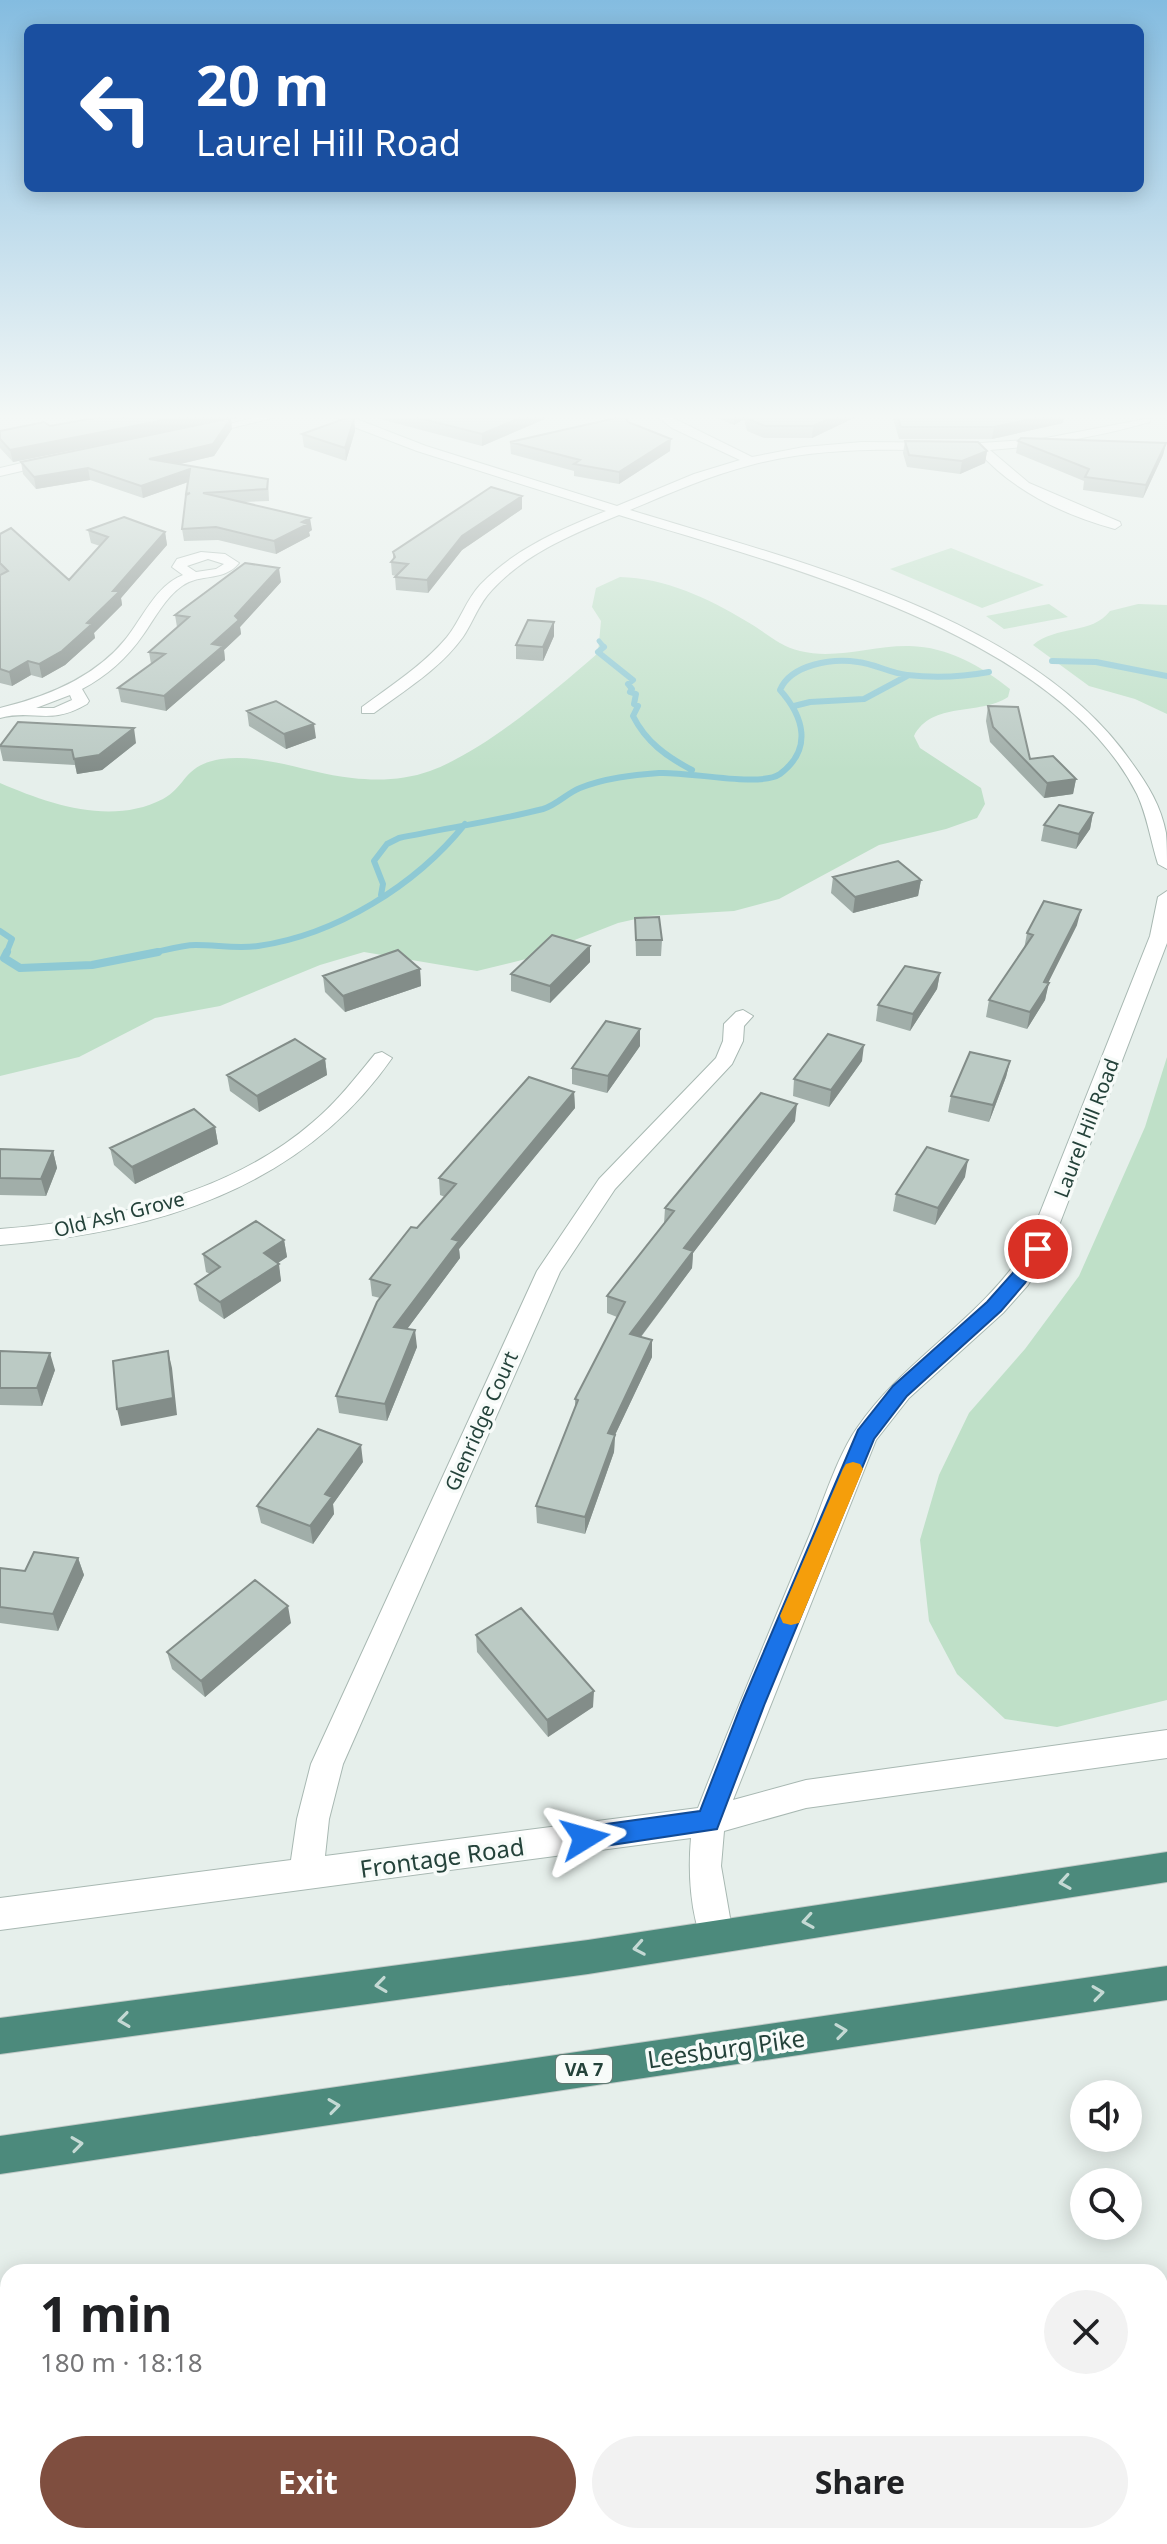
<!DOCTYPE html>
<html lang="en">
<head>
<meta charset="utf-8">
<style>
  :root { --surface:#fff; --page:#f2f2f2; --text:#202124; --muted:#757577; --accent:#7f4e3f }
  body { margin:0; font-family:"Noto Sans",sans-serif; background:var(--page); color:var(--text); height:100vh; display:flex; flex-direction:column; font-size:30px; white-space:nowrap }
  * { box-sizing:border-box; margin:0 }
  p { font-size:26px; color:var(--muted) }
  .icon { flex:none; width:44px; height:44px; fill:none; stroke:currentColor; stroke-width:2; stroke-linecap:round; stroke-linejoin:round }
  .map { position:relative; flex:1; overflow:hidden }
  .drawer { position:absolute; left:0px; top:2264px; width:1168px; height:280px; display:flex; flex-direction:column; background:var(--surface); border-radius:24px 24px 0 0; box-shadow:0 4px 20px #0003 }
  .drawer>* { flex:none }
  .top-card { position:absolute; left:24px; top:24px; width:1120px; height:168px; border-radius:12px; box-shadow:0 4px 20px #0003; background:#1a4fa0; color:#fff; overflow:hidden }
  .buttons { position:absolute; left:1070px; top:2080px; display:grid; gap:16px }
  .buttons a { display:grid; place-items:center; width:72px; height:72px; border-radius:50%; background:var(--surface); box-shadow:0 4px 20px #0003; font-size:40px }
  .pin { position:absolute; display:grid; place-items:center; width:68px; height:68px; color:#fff; margin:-34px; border:4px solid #fff; border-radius:50%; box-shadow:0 2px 8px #0007 }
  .me { position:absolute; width:88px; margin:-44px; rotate:82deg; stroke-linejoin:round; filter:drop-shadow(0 0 6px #0008) }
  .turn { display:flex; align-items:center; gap:28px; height:168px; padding:0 40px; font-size:36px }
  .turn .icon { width:104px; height:104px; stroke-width:2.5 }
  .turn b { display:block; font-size:56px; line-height:68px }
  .round { display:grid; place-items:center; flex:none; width:84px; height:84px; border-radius:42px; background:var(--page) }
  .summary { display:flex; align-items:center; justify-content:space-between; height:136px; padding:0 40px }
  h1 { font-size:48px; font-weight:700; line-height:60px }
  .cta { display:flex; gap:16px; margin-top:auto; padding:16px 40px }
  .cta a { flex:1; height:92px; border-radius:48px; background:var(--accent); color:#fff; font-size:32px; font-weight:700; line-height:92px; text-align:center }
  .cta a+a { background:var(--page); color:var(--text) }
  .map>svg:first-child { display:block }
</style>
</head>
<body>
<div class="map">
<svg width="1167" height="2544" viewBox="0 0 1167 2544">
  <rect width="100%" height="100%" fill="#e6efeb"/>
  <path fill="#bfe0c8" d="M951,548L1044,585L982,608L890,569Z
    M620,577C665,578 708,598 746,621C764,631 779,646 800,651C837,660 873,645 910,646C948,647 981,666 1010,689L1008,697C979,716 932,701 914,736L920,748L981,788L985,804L977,818L946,829L879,845L779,899L734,911L649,916L618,923L526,959L477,971L364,952L320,965L220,1006L155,1018L79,1057L0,1076V783C49,804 111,826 163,799C187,786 183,765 221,759C264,753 310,774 352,778C378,781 405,780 430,771C485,751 553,692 598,653L601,621L592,607L596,588Z
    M1049,604L1068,617L1004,629L986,616Z
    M1138,604L1167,605V714L1135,699L1089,686L1033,645C1056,625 1092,635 1110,611Z
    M1167,1057V1700L1057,1727L1005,1719L957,1674L929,1621L920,1540L939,1475L969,1413L1025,1349L1079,1276L1145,1127Z"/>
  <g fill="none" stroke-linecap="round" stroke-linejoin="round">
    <path stroke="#8ec9d4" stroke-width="5" d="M599,641L604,647L601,649"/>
    <path stroke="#8ec9d4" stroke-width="6" d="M604,647L598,652L633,680L628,684L632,689L630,692L636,694L634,704L638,706L633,716C646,742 667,757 692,770
      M1052,661L1096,662L1167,676
      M794,706L810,702L864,699L907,676
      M381,895L383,884L374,861L387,844L399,838C447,828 496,821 543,809C557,805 567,793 580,788C605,778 633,775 659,773C687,771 760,788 780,774C813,749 804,717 780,690C791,664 833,658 858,662C875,664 890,673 907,675C934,678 962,677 989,672
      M0,931L12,939L6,954
      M148,954C163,951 180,945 196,945C217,945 237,949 258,946C336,935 416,885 465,824"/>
    <path stroke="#8ec9d4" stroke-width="8" d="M7,952L4,958L20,968L92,965L158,952"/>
    <defs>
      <path id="minor" d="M265,415H285L203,435L197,432Z
        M332,415H346L426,446L617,506L694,474L740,460L672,428L655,415H667L752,457L804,447L862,442L981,443L1041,439L1150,418V422C1097,437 1045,446 990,450L1029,483L1120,522L1121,525L1115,529C1064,515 1013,491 978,451C902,450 825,445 751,465C709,476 670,493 630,510C792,560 1031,616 1132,763C1148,785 1161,806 1166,833C1167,844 1167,858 1167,869L1158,864C1151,842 1147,815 1137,794C1055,632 779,565 619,515C573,534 526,553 492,590C479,603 473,622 463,637C440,669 405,690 374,713H362V707C392,685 423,665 447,637C460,621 466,600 480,585C514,549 561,529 606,511L417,451L354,427Z
        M52,456L56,457V463L0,476V468Z
        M201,552L225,554L239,563C224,582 200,573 182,586C165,598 155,618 143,635C127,658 107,676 82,689L89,701L87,704C50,726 34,709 0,718V708C46,697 94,678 125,640C143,618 155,586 183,575L172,567L177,559ZM208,559L224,564L216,569L196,572L187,566ZM70,695L72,700L54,708H36Z
        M1167,891V943L1050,1249L1028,1285L1003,1313L909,1398L876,1440L733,1800L806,1780L1167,1730V1758L806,1808L724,1831L721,1866L733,1935L728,1946L716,1951L704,1946C690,1914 688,1872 691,1838L0,1930V1898L291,1860L297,1819L311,1764L537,1271L599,1179L716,1058L723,1041L724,1024L736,1012L743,1010L753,1016L744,1026L743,1041L732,1064L615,1189L560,1272L343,1764L329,1819L325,1856L698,1808C733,1717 771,1628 808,1539C822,1506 837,1456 857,1428C904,1359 981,1319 1026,1248L1150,936L1158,897Z
        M382,1052L392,1058C301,1189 153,1233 0,1245V1229C108,1221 229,1195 313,1122C337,1102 356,1077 375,1054Z"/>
      <path id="trunk" d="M1167,1852V1882L588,1974L0,2054V2018L588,1940Z
        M1167,1966V2000L0,2174V2136Z"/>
    </defs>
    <use href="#minor" stroke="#a8b8b2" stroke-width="2"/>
    <use href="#trunk" stroke="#c2cac8" stroke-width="2"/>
    <use href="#minor" fill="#fff" fill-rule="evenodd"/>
    <use href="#trunk" fill="#4c8a7c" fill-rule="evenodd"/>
  </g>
  <path fill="#a1aea9" d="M137,415H242L241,417L231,419L232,429L214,456L179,464L268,479L269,501L244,502L312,530L309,532L310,536L276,554L218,540L184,541L182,529L188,482L143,498L90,480L36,489L23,474L21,462L163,432L13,462L0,448V431L123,418Z
    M376,415H545V419L482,446L376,418Z
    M710,415H860L812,438H764L747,431L744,419L734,425Z
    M892,415H1064L1063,423L992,439H899Z
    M354,419L355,431L346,461L304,447L302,434Z
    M628,422L670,451L619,484L574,476V471L511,454L510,442Z
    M905,441L987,451L985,463L960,474L907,467L903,453Z
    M1018,441L1166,443L1163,455L1143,498L1083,490L1084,481L1016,453Z
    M522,509L462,550L428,593L396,590L395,577L396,576L392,575L391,562L393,560V552Z
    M88,530L165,532L167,545L121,598L122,605L94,633L95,638L65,665L42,678L31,675L12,686L0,683V575H1L0,574V534L69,580L100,546L91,543Z
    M281,582L240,627L241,634L224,650L225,660L166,711L121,702L118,688L151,664L149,652L177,627L175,615Z
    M554,636L543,661L516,659V645Z
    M988,706L1030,759L1076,779L1073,794L1044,798L990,742L986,721Z
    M247,711L316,738L286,749L249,726Z
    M136,743L102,770L77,774L75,765L3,761L0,748V745Z
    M1093,813L1090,829L1076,849L1041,841L1044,825Z
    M833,877L921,880L918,896L853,913L831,893Z
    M635,918L662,940L661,956H636Z
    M1077,925L1048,983L1045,1000L1027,1029L986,1017L989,1000L1024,949L1027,933Z
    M590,946V962L550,1003L511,991V974Z
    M420,969L421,986L345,1012L325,992L323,976Z
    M940,973L937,989L910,1031L876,1021L878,1005Z
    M640,1046L607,1093L572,1084V1068Z
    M325,1059L327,1075L259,1112L230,1091L227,1075Z
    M862,1061L829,1107L793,1096L794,1079Z
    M1010,1061L1006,1077L989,1122L948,1112L951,1096Z
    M574,1092L575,1108L459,1249L460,1258L407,1329L417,1347L387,1421L339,1413L336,1396L380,1298L372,1296L370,1279L445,1197L440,1195L439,1178Z
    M795,1121L693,1253L692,1268L641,1337L652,1340V1357L615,1435L614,1452L585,1534L537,1523L536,1506L575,1408V1399L617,1317L607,1313V1296L664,1224L665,1208Z
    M215,1127L218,1144L135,1184L114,1165L110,1148Z
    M0,1149L53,1151L57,1168L46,1196L0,1195Z
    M965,1177L935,1225L893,1211L896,1194Z
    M284,1240L287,1257L278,1263L281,1281L224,1319L199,1301L195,1284L210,1274L206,1272L203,1254Z
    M0,1351L55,1370L42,1406L0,1405Z
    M363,1462L333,1504L334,1514L313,1544L261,1523L257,1506Z
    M78,1558L84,1575L58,1631L0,1623V1568L25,1571Z
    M291,1623L205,1697L172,1669L167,1652Z
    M476,1635L593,1707L548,1737L477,1652Z
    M692,2536H859L851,2544H697Z"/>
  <path fill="#838d89" d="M190,415H242L241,417L231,419L232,429L214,456L151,471L149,459L230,419L13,462L10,450Z
    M527,415H545V419L482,446V434Z
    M734,415H744V419L734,425Z
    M838,415H860L812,438L813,426Z
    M1049,415H1064L1063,423L992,439L994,427Z
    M354,419L355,431L346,461L345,448Z
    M671,439L670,451L619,484V472Z
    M1166,443L1163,455L1143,498L1146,485Z
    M987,451L985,463L960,474L962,461Z
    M88,468L90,480L36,489L34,477Z
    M190,469L191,481L143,498L141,486Z
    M522,496V509L462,550L428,593L427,580L462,536Z
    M310,518L312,530L309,532L310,536L276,554L274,541Z
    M165,532L167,545L121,598L122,605L94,633L95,638L65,665L42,678L39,664L87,623L113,591Z
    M279,568L281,582L240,627L241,634L224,650L225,660L166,711L164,696Z
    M554,622V636L543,661V647Z
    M28,661L31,675L12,686L9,672Z
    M314,724L316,738L286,749L284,734Z
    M134,728L136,743L102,770L77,774L74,759Z
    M1076,779L1073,794L1044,798L1047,783Z
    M1093,813L1090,829L1076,849L1079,834Z
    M921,880L918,896L853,913L855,897Z
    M1081,910L1077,925L1046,987L1049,983L1045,1000L1027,1029L1030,1012Z
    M590,946V962L550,1003V986Z
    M420,969L421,986L345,1012L343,996Z
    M940,973L937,989L910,1031L913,1014Z
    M640,1029V1046L607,1093L608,1076Z
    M864,1045L862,1061L829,1107L831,1090Z
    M325,1059L327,1075L259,1112L257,1096Z
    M1010,1061L1006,1077L989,1122L993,1105Z
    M574,1092L575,1108L459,1249L460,1258L396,1344L394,1327L452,1239Z
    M797,1104L795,1121L693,1253L692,1268L630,1351V1334L684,1248Z
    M215,1127L218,1144L135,1184L132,1167Z
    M53,1151L57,1168L46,1196L41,1179Z
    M968,1160L965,1177L935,1225L938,1208Z
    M284,1240L287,1257L267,1270L264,1253Z
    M279,1264L281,1281L224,1319L220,1302Z
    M415,1330L417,1347L387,1421L385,1404Z
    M652,1340V1357L615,1435L614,1452L585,1534V1517L608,1433Z
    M168,1351L172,1368L177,1415L121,1426L117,1409Z
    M50,1353L55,1370L42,1406L37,1388Z
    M361,1445L363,1462L333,1504L334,1514L313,1544L310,1526L325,1494Z
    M78,1558L84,1575L58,1631L53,1614Z
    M288,1606L291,1623L205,1697L201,1681Z
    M594,1691L593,1707L548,1737L547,1720Z
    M851,2536H859L851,2544H843Z"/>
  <path fill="#bbcac4" stroke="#838d89" stroke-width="2" d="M111,415H122L123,418L137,415H190L10,450L0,439V431L44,422L50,426Z
    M407,415H527L482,434Z
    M746,415H838L813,426H765L748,419Z
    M897,415H1049L994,427H901Z
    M625,416L628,422L671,439L619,472L574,464L580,460L510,442Z
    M349,417L354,419L345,448L302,434Z
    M231,418L213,444L149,459L268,479L267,489L203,493L310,518L302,522L308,524L274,541L216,527L182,529L186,495L190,493L186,494L190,469L141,486L88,468L34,477L21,462Z
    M1021,438L1166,443L1146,485L1085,477L1089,469L1018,441Z
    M905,441L978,442L987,451L962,461L909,455Z
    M491,487L522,496L462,536L427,580L395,577L408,564L391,562L395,557L393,552Z
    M124,517L165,532L113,591H120L87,623L92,624L62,651L39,664L28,661L9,672L0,669V575L8,571L0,563V534L11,528L69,580L108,537L88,530Z
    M245,563L279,568L235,616L239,620L212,644L223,646L164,696L118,688L165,654L149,652L189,617L175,615Z
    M528,620L554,622L543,647L516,645Z
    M276,701L314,724L284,734L247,711Z
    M988,706L1018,707L1030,759L1053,756L1076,779L1047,783L993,727Z
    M18,722L134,728L99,755L74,759L72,750L0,746Z
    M1059,805L1093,813L1079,834L1044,825Z
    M898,861L921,880L855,897L833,877Z
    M1044,901L1081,910L1044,982L1049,983L1030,1012L989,1000L1033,935L1027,933Z
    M659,917L662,940H636L635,918Z
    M552,935L590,946L550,986L511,974Z
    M398,950L420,969L343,996L323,976Z
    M905,966L940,973L913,1014L878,1005Z
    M606,1021L640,1029L608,1076L572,1068Z
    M828,1034L864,1045L831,1090L794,1079Z
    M295,1039L325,1059L257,1096L227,1075Z
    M970,1052L1010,1061L993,1105L951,1096Z
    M529,1077L574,1092L452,1239L459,1241L394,1327L415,1330L385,1404L336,1396L377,1302L390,1285L370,1279L411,1227L417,1228L456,1184L439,1178Z
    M761,1093L797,1104L684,1248L693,1251L630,1334L652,1340L608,1433L615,1435L585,1517L536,1506L578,1400L575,1399L625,1302L607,1296L674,1211L665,1208Z
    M194,1109L215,1127L132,1167L110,1148Z
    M927,1147L968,1160L938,1208L896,1194Z
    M0,1149L53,1151L41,1179L0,1178Z
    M256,1221L284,1240L264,1253L279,1264L220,1302L195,1284L220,1267L203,1254Z
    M0,1351L50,1353L37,1388H0Z
    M168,1351L173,1398L117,1409L113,1361Z
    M318,1429L361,1445L325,1494L332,1497L310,1526L257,1506Z
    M34,1552L78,1558L53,1614L0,1607V1568L25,1571Z
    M255,1580L288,1606L201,1681L167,1652Z
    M521,1608L594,1691L547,1720L476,1635Z
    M704,2536H851L843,2544H709Z"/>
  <defs><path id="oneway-chevron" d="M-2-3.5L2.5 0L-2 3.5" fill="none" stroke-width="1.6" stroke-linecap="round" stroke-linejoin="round" transform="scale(2)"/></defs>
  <g stroke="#c4d9d4">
    <use href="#oneway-chevron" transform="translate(1065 1882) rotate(171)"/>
    <use href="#oneway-chevron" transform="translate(808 1921) rotate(171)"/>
    <use href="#oneway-chevron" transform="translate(639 1948) rotate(170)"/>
    <use href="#oneway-chevron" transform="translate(381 1985) rotate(172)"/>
    <use href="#oneway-chevron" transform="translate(1098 1993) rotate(-8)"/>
    <use href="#oneway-chevron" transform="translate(124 2020) rotate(172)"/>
    <use href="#oneway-chevron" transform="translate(841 2031) rotate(-8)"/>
    <use href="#oneway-chevron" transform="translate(334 2106) rotate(-8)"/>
    <use href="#oneway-chevron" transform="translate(77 2144) rotate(-8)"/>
  </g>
  <linearGradient id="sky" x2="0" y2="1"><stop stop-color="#84bce0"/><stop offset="0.54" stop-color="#f4f8f6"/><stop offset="1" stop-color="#f4f8f6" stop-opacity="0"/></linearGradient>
  <rect width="1167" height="771" fill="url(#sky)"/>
  <path fill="#1a73e8" stroke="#114b97" stroke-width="2" d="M1038,1243L1047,1249L1025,1283L1001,1311L907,1396L874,1439L765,1703L717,1829L585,1849L576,1846L573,1838L576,1830L585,1827L700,1811L742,1703L858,1430L893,1386L987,1302L1012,1274L1032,1245Z"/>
  <path fill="#f59e0b" d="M853,1462L860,1464L863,1469L802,1616L799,1623L791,1625L783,1623L780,1616L843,1469L846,1464Z"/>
  <g text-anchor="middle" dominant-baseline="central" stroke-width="7" stroke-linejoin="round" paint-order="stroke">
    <rect fill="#f7fbf9" stroke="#637a73" stroke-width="2" x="556" y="2055" width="56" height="28" rx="6"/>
    <g font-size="18" font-weight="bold" fill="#24423a">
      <text x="584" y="2069">VA 7</text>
    </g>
    <g font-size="20" fill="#24423a" stroke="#f7fbf9">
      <text transform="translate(1086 1128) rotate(-69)">Laurel Hill Road</text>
      <text transform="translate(119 1214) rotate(-14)">Old Ash Grove</text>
      <text transform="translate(481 1421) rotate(-66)">Glenridge Court</text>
    </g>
    <g font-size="24" fill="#24423a" stroke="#f7fbf9">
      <text transform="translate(442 1857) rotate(-8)">Frontage Road</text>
      <text transform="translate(726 2048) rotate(-8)">Leesburg Pike</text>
    </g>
  </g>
</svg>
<div class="buttons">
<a><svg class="icon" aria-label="sound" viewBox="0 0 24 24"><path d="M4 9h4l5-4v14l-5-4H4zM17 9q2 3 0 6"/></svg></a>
<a><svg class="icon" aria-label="search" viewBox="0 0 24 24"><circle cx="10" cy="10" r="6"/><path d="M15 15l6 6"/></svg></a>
</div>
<div class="pin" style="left:1038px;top:1249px;background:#d93025"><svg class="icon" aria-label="arrive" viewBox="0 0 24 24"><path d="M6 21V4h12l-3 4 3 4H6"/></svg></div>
<svg class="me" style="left:585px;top:1838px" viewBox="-20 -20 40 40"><path d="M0-17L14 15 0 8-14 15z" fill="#1a73e8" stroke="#fff" stroke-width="4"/></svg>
<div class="top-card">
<div class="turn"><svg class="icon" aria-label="left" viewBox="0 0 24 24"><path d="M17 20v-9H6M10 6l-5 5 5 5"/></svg><div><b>20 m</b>Laurel Hill Road</div></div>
</div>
<section class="drawer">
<div class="summary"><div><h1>1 min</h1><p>180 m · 18:18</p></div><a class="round"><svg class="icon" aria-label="close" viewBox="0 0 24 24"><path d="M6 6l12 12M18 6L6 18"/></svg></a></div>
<div class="cta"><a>Exit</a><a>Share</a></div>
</section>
</div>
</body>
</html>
